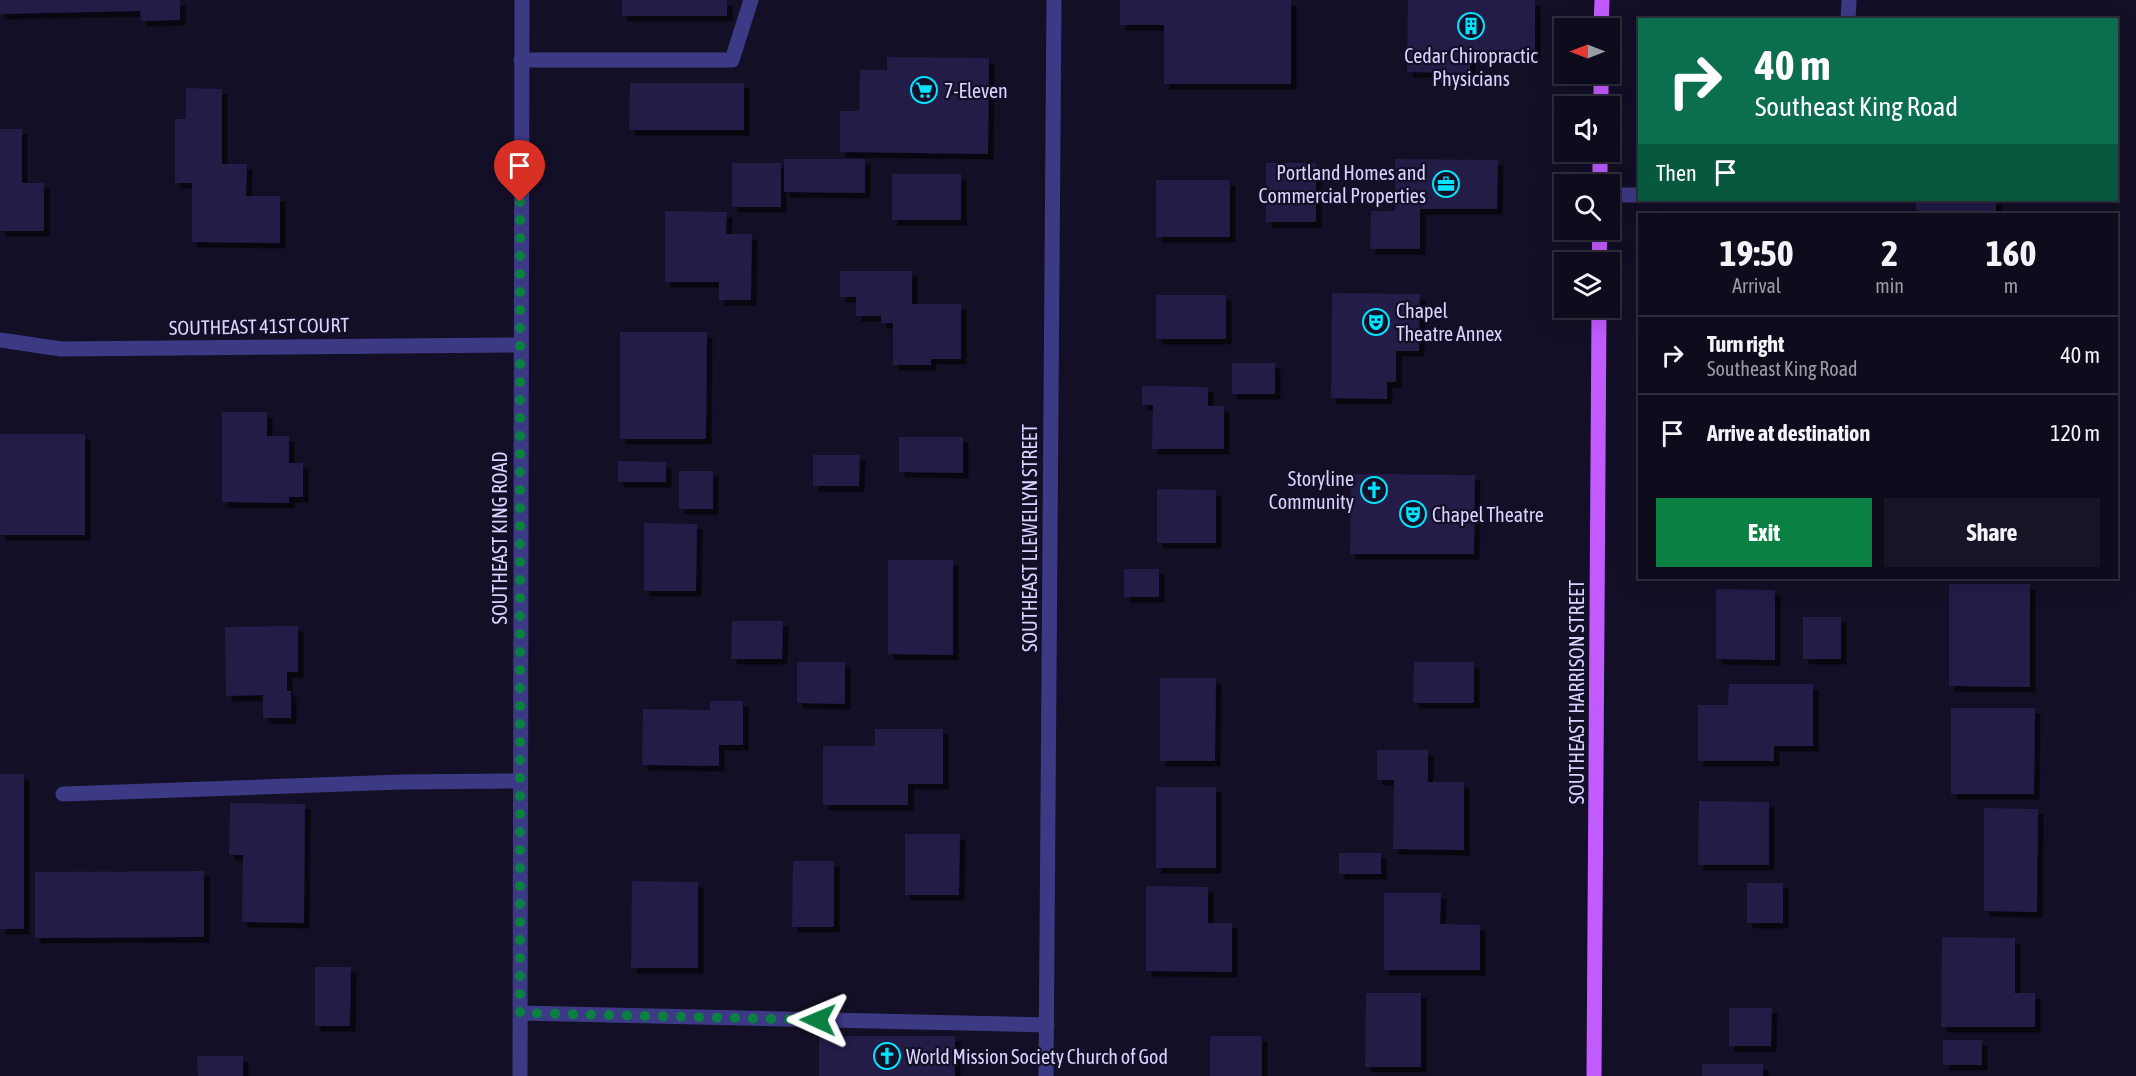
<!DOCTYPE html>
<html lang="en">
<head>
<meta charset="utf-8">
<style>
  :root { --surface:#0e0b1c; --page:#171425; --text:#f1f3f6; --muted:#9b9ba3; --line:#2e2b3b; --accent:#0b8043 }
  body { margin:0; font-family:"Asap Condensed",sans-serif; background:var(--page); color:var(--text); height:100vh; display:flex; flex-direction:column; font-size:22px; white-space:nowrap }
  * { box-sizing:border-box; margin:0 }
  p { font-size:20px; color:var(--muted) }
  .icon { flex:none; width:33px; height:33px; fill:none; stroke:currentColor; stroke-width:2; stroke-linecap:round; stroke-linejoin:round }
  .map { position:relative; flex:1; overflow:hidden }
  .drawer { position:absolute; left:1638px; top:213px; width:480px; height:366px; display:flex; flex-direction:column; background:var(--surface); border-radius:0px; box-shadow:0 6px 24px #0002,0 0 0 2px var(--line) }
  .drawer>* { flex:none }
  .hud { position:absolute; left:1638px; top:18px; width:480px; height:183px; border-radius:0px; box-shadow:0 6px 24px #0002,0 0 0 2px var(--line); background:#0b6e4f; color:#fff; overflow:hidden }
  .needle { width:39px; rotate:270deg }
  .buttons { position:absolute; left:1554px; top:18px; display:grid; gap:12px }
  .buttons a { display:grid; place-items:center; width:66px; height:66px; border-radius:0px; background:var(--surface); box-shadow:0 6px 24px #0002,0 0 0 2px var(--line); font-size:30px }
  .pin { position:absolute; display:grid; place-items:center; width:51px; height:51px; color:#fff; margin:-62px -26px; border-radius:50% 50% 50% 0; rotate:-45deg; box-shadow:0 0 6px #0007 }
  .pin .icon { rotate:45deg }
  .me { position:absolute; width:66px; margin:-33px; rotate:271deg; stroke-linejoin:round; filter:drop-shadow(0 0 4px #0008) }
  .turn { display:flex; align-items:center; gap:21px; height:126px; padding:0 18px; font-size:27px }
  .turn .icon { width:78px; height:78px; stroke-width:2.5 }
  .turn b { display:block; font-size:42px; line-height:51px }
  .then { display:flex; align-items:center; height:57px; padding:0 18px; background:#0003; gap:12px; font-size:22px }
  .eta { display:flex; justify-content:space-evenly; align-items:center; height:102px; text-align:center }
  .eta b { font-size:36px; font-weight:700; line-height:42px }
  .button { display:flex; gap:12px; margin-top:auto; padding:12px 18px }
  .button a { flex:1; height:69px; border-radius:0px; background:var(--accent); color:#fff; font-size:24px; font-weight:700; line-height:69px; text-align:center }
  .button a+a { background:var(--page); color:var(--text) }
  ul { padding:0; list-style:none }
  li { display:flex; align-items:center; gap:18px; height:78px; padding:0 18px; border-top:2px solid var(--line) }
  li div { flex:1 }
  li b { display:block; font-size:22px }
  li em { font-style:normal }
  .map>svg:first-child { display:block }
</style>
</head>
<body>
<div class="map">
<svg width="2136" height="1076" viewBox="0 0 2136 1076">
  <defs>
    <filter id="shadow"><feDropShadow dx="5.5" dy="5.5" stdDeviation="0" flood-color="#0009"/></filter>
  </defs>
  <rect width="100%" height="100%" fill="#130f26"/>
  <path fill="#241b47" filter="url(#shadow)" d="M0,0H180V20L141,21L140,11L0,14Z
    M622,0H727V16H622Z
    M1120,0H1291V84H1164V25H1120Z
    M1408,0H1535V52H1470V73L1407,72Z
    M887,57L989,58L988,154L840,152V111H859L860,70H887Z
    M630,83H744V130H629Z
    M186,88L222,89V164H247L246,196H280V243L192,242V183H175V119H186Z
    M0,129H22V183H44V231H0Z
    M784,159H865V193L784,192Z
    M1395,159L1498,160L1497,209H1420V249H1370L1371,211H1395Z
    M732,163H781V207H732Z
    M1266,163H1316V222H1266Z
    M892,174H961V220H892Z
    M1156,180H1230V237H1156Z
    M1916,200H1996V214H1916Z
    M665,211L727,212L726,234H752L751,300H719V282H665Z
    M840,271H912V304H961V359H931V365H893V323H881V316H856V297H840Z
    M1332,293L1420,294L1419,351H1396V382H1387V399L1331,398Z
    M1156,295H1226V339H1156Z
    M620,332H707L706,439H620Z
    M1232,363H1275V394H1232Z
    M1142,386L1208,387V406H1224V449H1152L1153,405H1142Z
    M222,412H267V436H289V463H303V497H289V503L222,502Z
    M0,434H85V535H0Z
    M899,437H963V473L899,472Z
    M813,455H860L859,486H813Z
    M618,461L666,462V482H618Z
    M679,471H713V509H679Z
    M1351,474L1475,475L1474,554H1350Z
    M1157,489L1216,490V543H1157Z
    M644,523L697,524L696,591H644Z
    M888,560H953V655L888,654Z
    M1124,569H1159V597H1124Z
    M1949,584H2030V687L1949,686Z
    M1716,589L1775,590V660L1716,659Z
    M1803,617H1841V659H1803Z
    M732,621H783L782,659H731Z
    M298,626V672H287V691H291V718H263V695L226,696L225,627Z
    M797,662H845V704L797,703Z
    M1414,662H1474V703H1413Z
    M1160,678H1216L1215,761H1160Z
    M1729,684H1813V746H1774V761H1698V705H1728Z
    M710,701H743V745H719V766L642,765L643,709L710,710Z
    M1951,708H2035L2034,794H1951Z
    M875,729H943V784H908V805H823V746H875Z
    M1377,750H1428V782H1464V850L1393,849L1394,780H1377Z
    M0,774H24V929H0Z
    M1156,787H1216V868H1156Z
    M1699,801L1769,802V865H1698Z
    M230,803L305,804L304,923L242,922L243,855H229Z
    M1984,808L2038,809L2037,912L1984,911Z
    M905,834H960L959,895H905Z
    M1339,853H1381V874H1339Z
    M793,861H834V927H792Z
    M204,871V937L35,938V872Z
    M632,881L698,882V968H631Z
    M1747,883H1783V923H1747Z
    M1146,886L1208,887V923H1232V972L1146,971Z
    M1384,893H1441L1440,924L1480,925V970H1384Z
    M1942,937L2015,938V993H2035V1027H1941Z
    M315,967H351L350,1026H315Z
    M1366,993H1421V1067H1365Z
    M1729,1008H1772L1771,1046H1729Z
    M819,1036H955V1076H819Z
    M1210,1036H1262V1076H1210Z
    M1943,1040H1982V1065H1943Z
    M197,1056H243V1076H198Z
    M1702,1064H1763V1076H1702Z"/>
  <g fill="none" stroke-linecap="round" stroke-linejoin="round">
    <path stroke="#3d3a85" stroke-width="15" d="M1848,20L1849,0
      M521,60H732L751,0
      M1610,195H1640
      M0,340L61,349L520,345
      M63,794L401,782L520,781
      M520,1013L1047,1025
      M520,1076L522,0
      M1046,1076L1054,0"/>
    <path stroke="#c25bff" stroke-width="15" d="M1601,28L1602,0
      M1601,106V74
      M1600,184V152
      M1599,262L1600,230
      M1594,1076L1599,308"/>
  </g>
  <g fill="none" stroke-linecap="round" stroke-linejoin="round">
    <path stroke="#0b8043" stroke-width="10" stroke-dasharray="0 18" d="M520,202V1013L818,1020"/>
  </g>
  <defs>
    <symbol id="building-ring" viewBox="-11 -11 22 22"><circle r="9.5" fill="#130f26" stroke="#00e5ff" stroke-width="1.5"/><path d="M-4-6H4V6H1V3H-1V6H-4ZM-2.5-4.3h1.7v1.8h-1.7ZM.8-4.3h1.7v1.8H.8ZM-2.5-1h1.7V.8h-1.7ZM.8-1h1.7V.8H.8Z" fill="#00e5ff"/></symbol>
    <symbol id="supermarket-ring" viewBox="-11 -11 22 22"><circle r="9.5" fill="#130f26" stroke="#00e5ff" stroke-width="1.5"/><path d="M-6-5.5h2.5l.6 2H6L4.5 2H-2.5L-4.4-4H-6ZM-1.5 3.2a1.3 1.3 0 1 0 .1 0ZM3 3.2a1.3 1.3 0 1 0 .1 0Z" fill="#00e5ff"/></symbol>
    <symbol id="office-ring" viewBox="-11 -11 22 22"><circle r="9.5" fill="#130f26" stroke="#00e5ff" stroke-width="1.5"/><path d="M-6-3h4V-5.5h4V-3h4V5H-6ZM-1-4.5V-3h2v-1.5ZM-6 0V1H6V0Z" fill="#00e5ff"/></symbol>
    <symbol id="theatre-ring" viewBox="-11 -11 22 22"><circle r="9.5" fill="#130f26" stroke="#00e5ff" stroke-width="1.5"/><path d="M-5-5.5Q0-4 5-5.5V0Q5 5 0 6Q-5 5-5 0ZM-3.3-2.5H-1v1.5H-3.3ZM1-2.5H3.3v1.5H1ZM-2.8 1Q0 5.5 2.8 1Z" fill="#00e5ff"/></symbol>
    <symbol id="church-ring" viewBox="-11 -11 22 22"><circle r="9.5" fill="#130f26" stroke="#00e5ff" stroke-width="1.5"/><path d="M-1.2-6h2.4v3.5h3.3v2.4h-3.3V6h-2.4V-.1h-3.3v-2.4h3.3Z" fill="#00e5ff"/></symbol>
  </defs>
  <g fill-rule="evenodd">
    <use href="#building-ring" x="1456" y="11" width="30" height="30"/>
    <use href="#supermarket-ring" x="909" y="75" width="30" height="30"/>
    <use href="#office-ring" x="1431" y="169" width="30" height="30"/>
    <use href="#theatre-ring" x="1361" y="307" width="30" height="30"/>
    <use href="#church-ring" x="1359" y="475" width="30" height="30"/>
    <use href="#theatre-ring" x="1398" y="499" width="30" height="30"/>
    <use href="#church-ring" x="872" y="1041" width="30" height="30"/>
  </g>
  <g text-anchor="middle" dominant-baseline="central" stroke-width="4.5" stroke-linejoin="round" paint-order="stroke">
    <g font-size="20" fill="#d9d4ff" stroke="#130f26" text-anchor="start">
      <text x="1471" y="55" text-anchor="middle">Cedar Chiropractic<tspan x="1471" dy="23">Physicians</tspan></text>
      <text x="944" y="90">7-Eleven</text>
      <text x="1426" y="172" text-anchor="end">Portland Homes and<tspan x="1426" dy="23">Commercial Properties</tspan></text>
      <text x="1396" y="310">Chapel<tspan x="1396" dy="23">Theatre Annex</tspan></text>
      <text x="1354" y="478" text-anchor="end">Storyline<tspan x="1354" dy="23">Community</tspan></text>
      <text x="1432" y="514">Chapel Theatre</text>
      <text x="906" y="1056">World Mission Society Church of God</text>
    </g>
    <g font-size="20" fill="#d9d4ff" stroke="#130f26">
      <text transform="translate(259 326) rotate(-1)">SOUTHEAST 41ST COURT</text>
      <text transform="translate(499 538) rotate(-90)">SOUTHEAST KING ROAD</text>
      <text transform="translate(1029 538) rotate(-90)">SOUTHEAST LLEWELLYN STREET</text>
      <text transform="translate(1576 692) rotate(-90)">SOUTHEAST HARRISON STREET</text>
    </g>
  </g>
</svg>
<div class="buttons">
<a><svg class="needle" viewBox="-14 -14 28 28"><path d="M0-13l5 13h-10z" fill="#e53935"/><path d="M0 13l5-13h-10z" fill="#9b9ba3"/></svg></a>
<a><svg class="icon" aria-label="sound" viewBox="0 0 24 24"><path d="M4 9h4l5-4v14l-5-4H4zM17 9q2 3 0 6"/></svg></a>
<a><svg class="icon" aria-label="search" viewBox="0 0 24 24"><circle cx="10" cy="10" r="6"/><path d="M15 15l6 6"/></svg></a>
<a><svg class="icon" aria-label="layers" viewBox="0 0 24 24"><path d="M12 4l9 5-9 5-9-5zM3 14l9 5 9-5"/></svg></a>
</div>
<div class="pin" style="left:520px;top:202px;background:#d93025"><svg class="icon" aria-label="arrive" viewBox="0 0 24 24"><path d="M6 21V4h12l-3 4 3 4H6"/></svg></div>
<svg class="me" style="left:818px;top:1020px" viewBox="-20 -20 40 40"><path d="M0-17L14 15 0 8-14 15z" fill="#0b8043" stroke="#fff" stroke-width="4"/></svg>
<div class="hud">
<div class="turn"><svg class="icon" aria-label="right" viewBox="0 0 24 24"><path d="M7 20v-9h11M14 6l5 5-5 5"/></svg><div><b>40 m</b>Southeast King Road</div></div>
<div class="then">Then<svg class="icon" aria-label="arrive" viewBox="0 0 24 24"><path d="M6 21V4h12l-3 4 3 4H6"/></svg></div>
</div>
<section class="drawer">
<div class="eta">
<div><b>19:50</b><p>Arrival</p></div>
<div><b>2</b><p>min</p></div>
<div><b>160</b><p>m</p></div>
</div>
<ul>
<li><svg class="icon" aria-label="right" viewBox="0 0 24 24"><path d="M7 20v-9h11M14 6l5 5-5 5"/></svg><div><b>Turn right</b><p>Southeast King Road</p></div><em>40 m</em></li>
<li><svg class="icon" aria-label="arrive" viewBox="0 0 24 24"><path d="M6 21V4h12l-3 4 3 4H6"/></svg><div><b>Arrive at destination</b></div><em>120 m</em></li>
</ul>
<div class="button"><a>Exit</a><a>Share</a></div>
</section>
</div>
</body>
</html>
